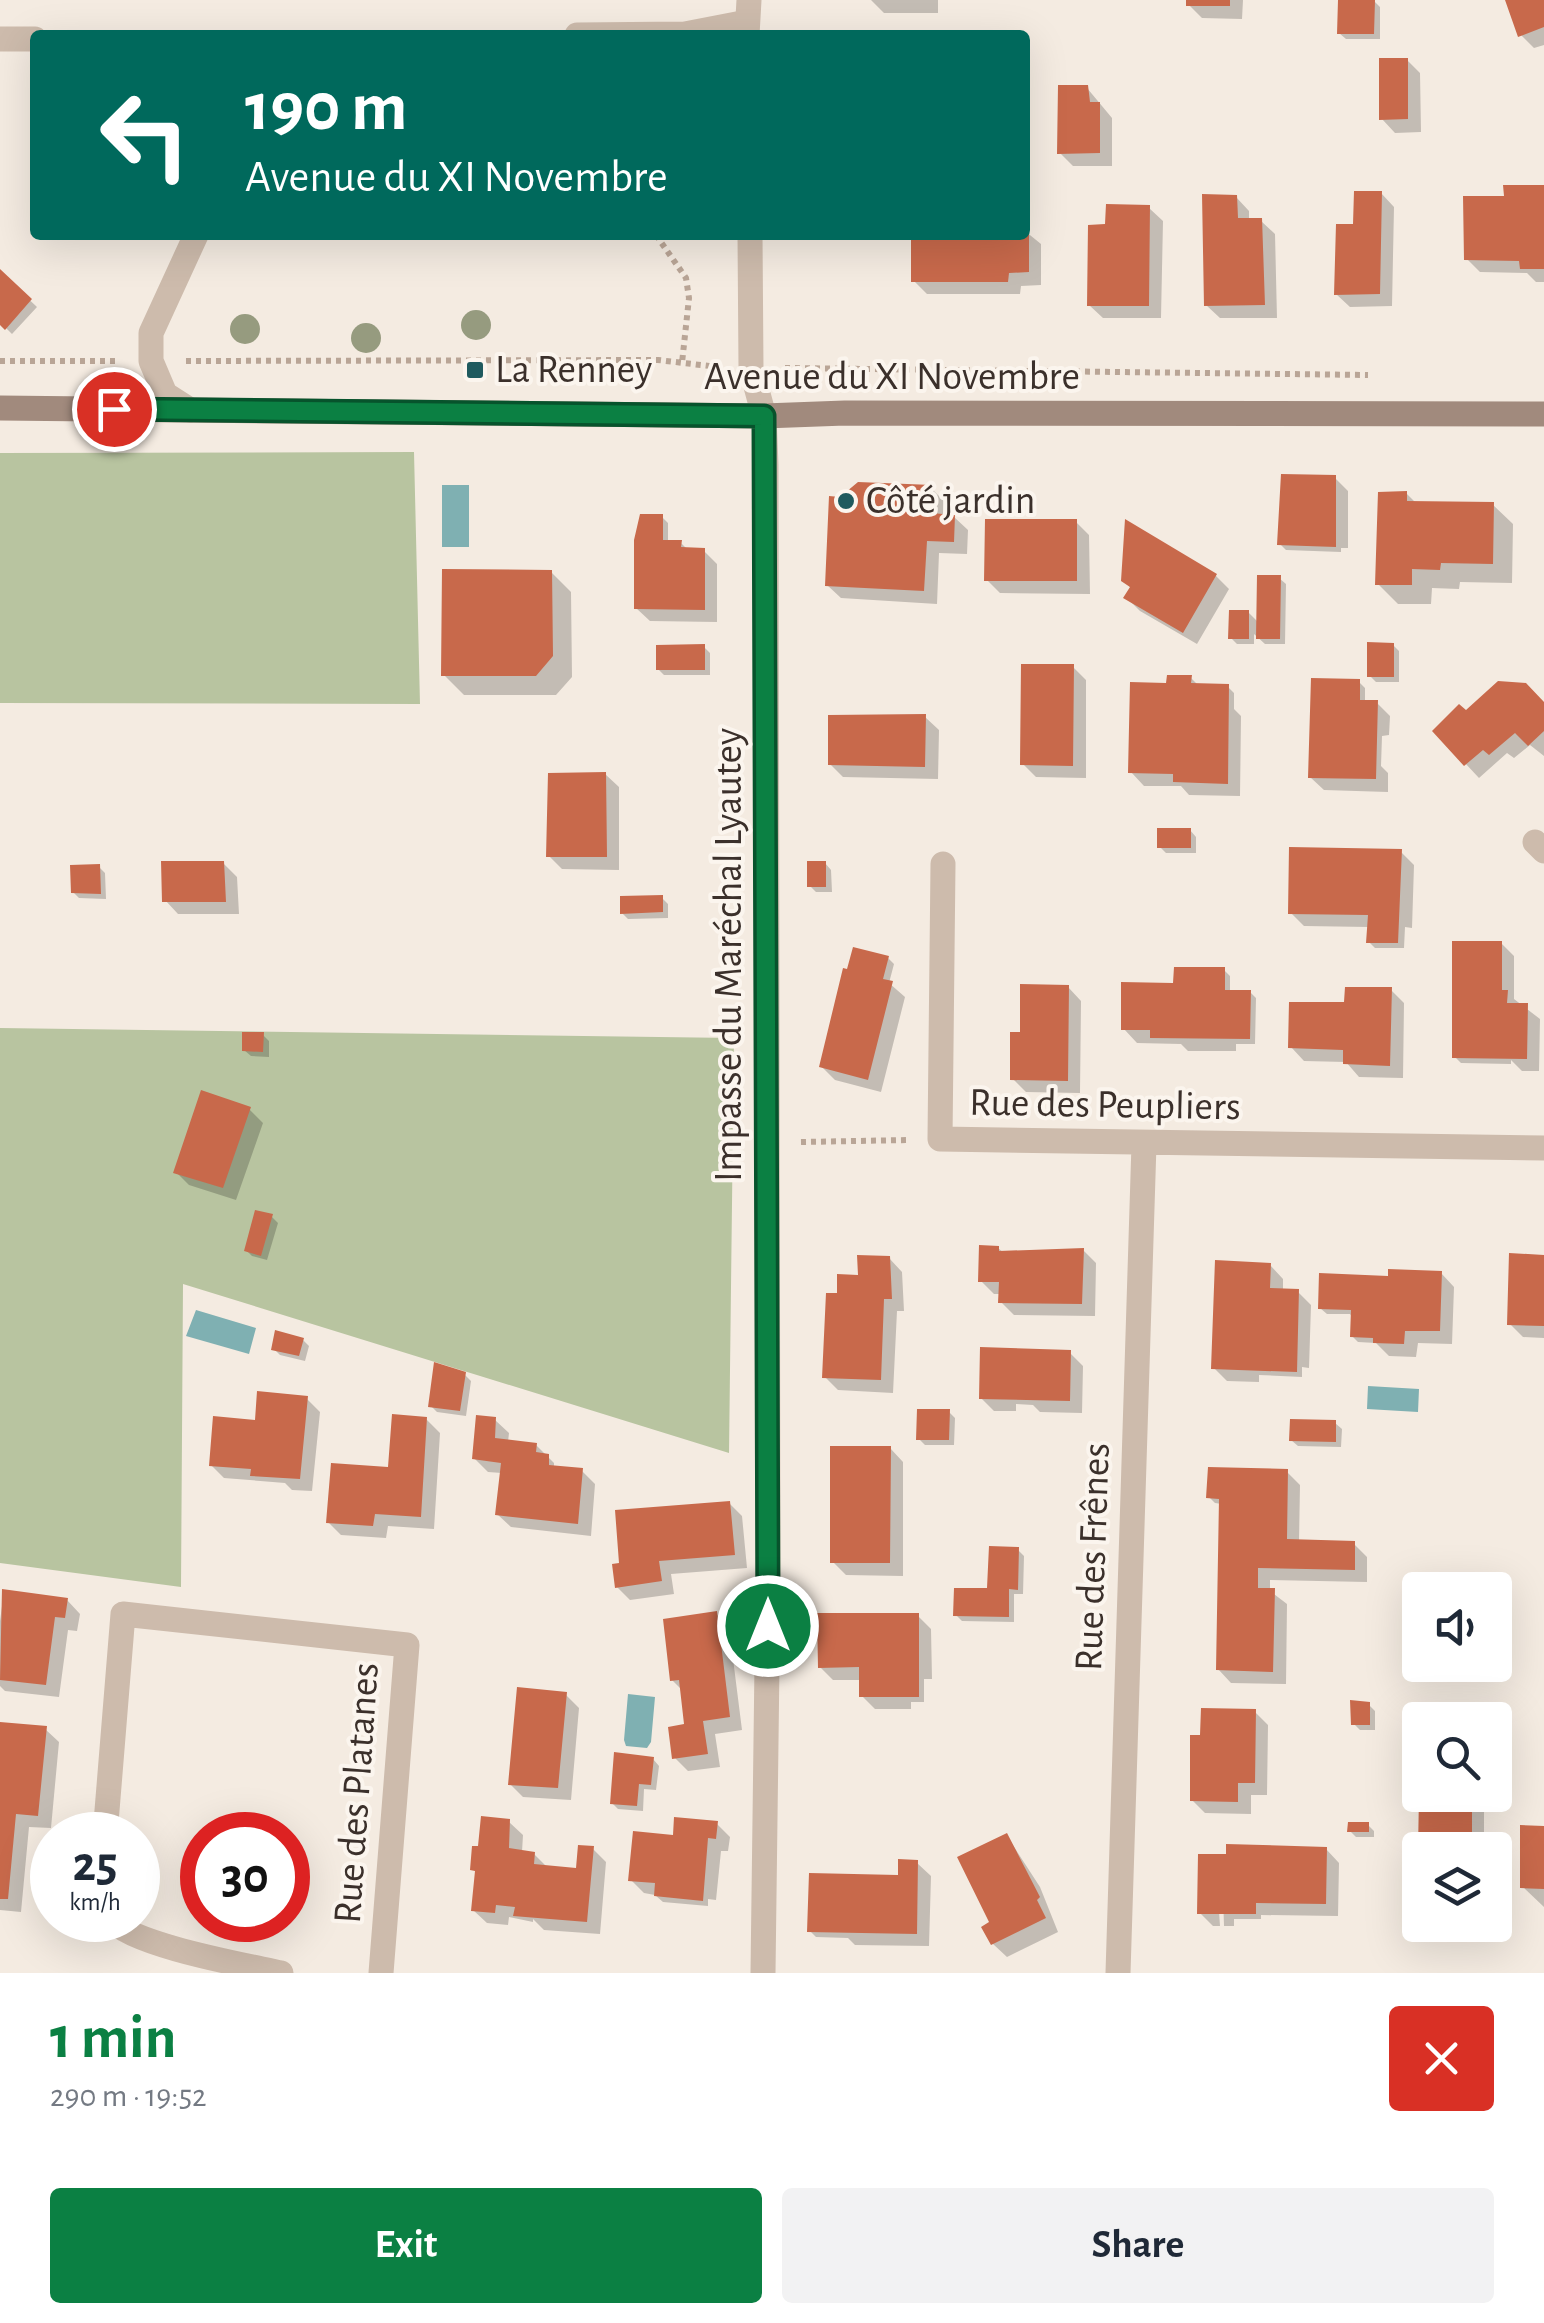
<!DOCTYPE html>
<html lang="en">
<head>
<meta charset="utf-8">
<style>
  :root { --surface:#fff; --page:#f2f2f3; --text:#1f2937; --muted:#747a83; --accent:#0b8043 }
  body { margin:0; font-family:"Alegreya Sans",sans-serif; background:var(--page); color:var(--text); height:100vh; display:flex; flex-direction:column; font-size:38px; white-space:nowrap }
  * { box-sizing:border-box; margin:0 }
  p { font-size:32px; color:var(--muted) }
  .icon { flex:none; width:55px; height:55px; fill:none; stroke:currentColor; stroke-width:2; stroke-linecap:round; stroke-linejoin:round }
  .map { position:relative; height:1973px; overflow:hidden }
  .details { display:flex; flex-direction:column; background:var(--surface); flex:1 }
  .details>* { flex:none }
  .hud { position:absolute; left:30px; top:30px; width:1000px; height:210px; border-radius:10px; box-shadow:0 10px 40px #0002; background:#00695c; color:#fff; overflow:hidden }
  .tools { position:absolute; left:1402px; top:1572px; display:grid; gap:20px }
  .tools a { display:grid; place-items:center; width:110px; height:110px; border-radius:10px; background:var(--surface); box-shadow:0 10px 40px #0002; font-size:50px }
  .speed { position:absolute; left:30px; top:1812px; display:flex; gap:20px; font-size:50px; font-weight:700; text-align:center }
  .speed>* { display:grid; place-content:center; width:130px; height:130px; border-radius:50%; background:var(--surface); box-shadow:0 10px 40px #0002; line-height:1 }
  .speed small { font-size:25px; font-weight:400 }
  .speed .limit { border:15px solid #d22; background:#fff; color:#111 }
  .pin { position:absolute; display:grid; place-items:center; width:85px; height:85px; color:#fff; margin:-42px; border:5px solid #fff; border-radius:50%; box-shadow:0 2px 10px #0007 }
  .me { position:absolute; width:110px; margin:-55px; rotate:0deg; stroke-linejoin:round; filter:drop-shadow(0 0 8px #0008) }
  .turn { display:flex; align-items:center; gap:35px; height:210px; padding:0 50px; font-size:45px }
  .turn .icon { width:130px; height:130px; stroke-width:2.5 }
  .turn b { display:block; font-size:70px; line-height:85px }
  .round { display:grid; place-items:center; flex:none; width:105px; height:105px; border-radius:10px; background:var(--page) }
  .headline { display:flex; align-items:center; justify-content:space-between; height:170px; padding:0 50px }
  h1 { font-size:60px; font-weight:600; line-height:75px; color:var(--accent) }
  .button { display:flex; gap:20px; margin-top:auto; padding:20px 50px }
  .button a { flex:1; height:115px; border-radius:10px; background:var(--accent); color:#fff; font-size:40px; font-weight:600; line-height:115px; text-align:center }
  .button a+a { background:var(--page); color:var(--text) }
  .map>svg:first-child { display:block }
</style>
</head>
<body>
<div class="map">
<svg width="1544" height="1973" viewBox="0 0 1544 1973">
  <rect width="100%" height="100%" fill="#f4ebe1"/>
  <path fill="#b8c4a0" d="M414,452L420,704L0,703V453Z
    M0,1028L734,1038L729,1453L183,1284L181,1587L0,1563Z"/>
  <path fill="#7fb0b2" d="M442,485H469V547H442Z
    M196,1310L256,1328L249,1354L186,1336Z
    M1368,1386L1419,1389L1418,1412L1367,1409Z
    M628,1694L655,1697L651,1742L647,1748L626,1746L624,1740Z"/>
  <path fill="#0003" d="M871,0H938V13H884Z
    M1189,0H1243L1242,19L1202,18L1189,5Z
    M1507,0H1544V45L1534,48L1521,35Z
    M1374,1L1380,7V39H1346L1339,33Z
    M1407,60L1420,73L1421,132L1395,133L1382,119Z
    M1087,88L1112,118V166H1073L1060,153Z
    M1544,187V282H1536L1527,273L1480,272L1467,259L1506,199Z
    M1381,193L1394,207L1392,306L1350,307L1336,294L1355,226Z
    M1236,197L1249,211V221H1261L1275,234L1277,318H1220L1206,305Z
    M1149,208L1163,221L1161,318H1103L1089,305Z
    M1025,231L1041,244V285L1021,286L1020,294H927L914,281V235H1025Z
    M0,272L37,307L12,334L0,322Z
    M1335,478L1348,491V548H1341V552L1286,550L1280,544Z
    M931,488L944,501L943,516L954,517L968,530L967,554L939,553L937,604L841,598L827,585Z
    M1406,493L1416,503L1492,504L1513,524L1512,583L1460,582L1459,589L1432,588L1431,604H1398L1378,584Z
    M662,517L668,523V543H681L688,550L704,551L717,564V622L650,621L636,608Z
    M1076,522L1089,535L1090,594L1000,593L987,580Z
    M1128,523L1216,576L1229,589L1197,644L1140,611L1127,598L1132,589L1123,580Z
    M551,572L571,592L572,677L556,695H464L444,675Z
    M1279,578L1286,584L1285,644H1265L1254,634V644H1237L1231,638L1248,612L1259,623Z
    M1393,645L1399,651V682H1376L1370,676Z
    M704,647L710,653V675H664L658,669Z
    M1073,667L1086,680V778L1036,777L1023,764Z
    M1191,678L1197,684L1228,687L1234,693V709L1241,716L1240,796L1189,795L1181,786H1144L1131,772L1169,685Z
    M1359,682L1365,688V703H1377L1390,716L1389,735L1382,736L1381,766L1388,773V792L1324,790L1310,777Z
    M1544,705V756L1530,745L1514,758L1507,753L1479,778L1435,731L1466,714Z
    M925,717L939,730L938,779L843,777L830,764Z
    M605,774L619,787V870L562,869L549,856Z
    M1190,830L1196,837V853H1166L1160,847Z
    M1401,852L1414,865L1412,928L1405,927L1404,948H1375L1369,942V927L1304,926L1291,913Z
    M223,863L237,877L239,914H178L165,900Z
    M825,863L831,870L832,892H816L810,886Z
    M99,867L105,873L106,899L79,898L73,892Z
    M662,898L668,904V918L628,919L622,913Z
    M1501,943L1514,956V999L1540,1019L1539,1071H1522L1511,1060V1064L1461,1063L1455,1057Z
    M888,958L894,964L889,983L905,997L881,1092L835,1080L821,1066Z
    M1224,970L1230,976V992H1250L1256,998L1255,1044H1236V1051H1188L1181,1044L1137,1043L1124,1029L1176,985Z
    M1068,987L1081,1001L1080,1093L1026,1092L1013,1079L1022,1034Z
    M1391,990L1404,1003L1403,1078L1359,1077L1346,1062L1304,1061L1291,1047L1346,1004Z
    M263,1035L269,1041V1057L251,1056L244,1050Z
    M249,1109L263,1123L236,1200L189,1185L176,1172Z
    M272,1217L278,1223L267,1260L252,1256L246,1250Z
    M998,1248L1004,1253L1083,1250L1096,1263L1095,1316L1014,1315L1001,1302V1294H994L981,1281Z
    M1544,1257V1338L1523,1337L1510,1324Z
    M889,1258L902,1272L904,1311H897L893,1393L838,1390L825,1377L839,1295Z
    M1270,1265L1283,1279V1291L1298,1292L1311,1305L1309,1368L1302,1367V1377L1259,1375V1382L1227,1381L1214,1368Z
    M1441,1273L1454,1287L1452,1344L1418,1343L1416,1357L1389,1356L1376,1343L1358,1342L1352,1336L1353,1318L1350,1314H1327L1320,1308L1391,1281Z
    M303,1340L309,1346L305,1361L280,1355L274,1349Z
    M1070,1353L1083,1366L1082,1413L1040,1412L1033,1405L1016,1404V1411H994L981,1398Z
    M464,1374L471,1381L466,1416L437,1412L431,1406Z
    M306,1398L320,1412L312,1491L292,1490L285,1483L224,1478L211,1465L257,1422Z
    M949,1412L955,1418L954,1445H925L919,1439Z
    M426,1419L440,1433L434,1529L388,1526L386,1538L341,1535L328,1522L390,1470Z
    M495,1420L509,1433L508,1442L536,1445L554,1463V1468L582,1471L595,1484L591,1536L511,1527L497,1514L502,1473L488,1472L474,1458Z
    M1335,1423L1342,1429L1341,1447L1298,1446L1291,1440Z
    M890,1448L903,1462V1576L846,1575L833,1562Z
    M1287,1472L1300,1485L1299,1542L1354,1544L1367,1557V1582L1270,1580V1591L1287,1604L1286,1684L1231,1683L1218,1669L1222,1504L1215,1503L1209,1497Z
    M729,1503L742,1516L747,1568L671,1574L674,1594L630,1600L617,1587Z
    M1018,1550L1024,1556L1023,1594H1014V1622L962,1621L956,1615L990,1591Z
    M4,1592L67,1600L80,1614L77,1631L68,1630L59,1697L5,1691L0,1686V1621Z
    M716,1614L729,1627L742,1730L715,1734L720,1767L688,1771L675,1758L687,1726L682,1690L672,1680Z
    M918,1616L931,1629L932,1679H924V1702H911V1709H875L862,1696V1680H833L820,1667Z
    M566,1695L579,1708L571,1800L523,1797L510,1784Z
    M1369,1705L1375,1711V1730H1360L1354,1724Z
    M1255,1712L1268,1725L1267,1795H1251V1814L1205,1813L1192,1800L1199,1737Z
    M0,1724L45,1729L59,1742L51,1828L29,1827L21,1912L0,1910Z
    M653,1759L659,1766L656,1790L644,1789L643,1811L618,1809L612,1803Z
    M1422,1795H1476L1484,1803V1850H1420Z
    M509,1822L523,1835L522,1852L534,1854L548,1868L578,1870L593,1849L606,1862L600,1934L544,1930L533,1919V1922L509,1917L508,1925L487,1923L473,1910L477,1873L473,1869Z
    M717,1824L730,1837L728,1851H721L716,1900L708,1899V1906L663,1902L655,1895L644,1893L631,1880L675,1838Z
    M1368,1825L1374,1831V1837H1356L1350,1831Z
    M1544,1828V1907L1523,1887Z
    M1007,1836L1040,1887L1058,1932L1007,1957L993,1944L985,1928L993,1923Z
    M1229,1847L1326,1849L1339,1863L1338,1916L1261,1915V1919H1234V1926H1224L1223,1895L1218,1896L1220,1926H1213L1199,1912L1200,1857H1228Z
    M1495,1853L1509,1866V1908H1495Z
    M917,1863L931,1876L929,1946L855,1945L848,1938L816,1937L810,1931L901,1878Z"/>
  <path fill="#c8694b" d="M1186,0H1230V6H1186Z
    M1338,0H1375L1374,34H1337Z
    M1505,0H1544V27L1518,37Z
    M1379,58H1408V119L1379,120Z
    M1058,85H1088L1090,102H1100V153L1057,154Z
    M1503,185H1544V269H1520L1519,261L1464,260L1463,196H1504Z
    M1354,191H1382L1380,294L1334,295L1336,224H1353Z
    M1202,194L1237,195L1238,218H1262L1265,305L1204,306Z
    M1106,204L1150,205L1149,306H1087L1088,225L1105,224Z
    M1025,229H1029V272L1009,273L1008,282H911V235H1025Z
    M0,269L32,299L5,330L0,325Z
    M1281,474L1336,475V547L1277,545Z
    M858,482L932,485L931,513L955,515L954,542L927,541L924,591L825,586L829,496L840,497Z
    M1407,491V501L1494,502L1493,564L1441,563L1440,570L1412,569V585H1375L1378,492Z
    M640,514H663V540H682L681,547L705,548V610L634,609V540Z
    M985,519H1077V581H984Z
    M1125,519L1217,574L1183,633L1123,598L1130,587L1121,581Z
    M442,569L552,570L553,656L536,676H441Z
    M1257,575H1281L1280,639H1256Z
    M1229,610H1249V639H1228Z
    M1367,642L1394,643V677H1367Z
    M705,644V670H656V645Z
    M1021,664H1074L1073,766L1020,765Z
    M1167,675H1192L1191,683L1229,684L1228,784L1173,782V774L1128,773L1130,682L1166,683Z
    M1311,678L1360,679V700H1378L1376,779L1308,778Z
    M1498,681L1526,683L1544,702V731L1528,746L1515,733L1489,755L1483,750L1464,766L1432,731L1459,704L1466,710Z
    M926,714L925,767L828,765V715Z
    M606,772L607,857H546L548,773Z
    M1157,828H1191V848H1157Z
    M1289,847L1402,849L1398,943H1366L1368,915L1288,914Z
    M161,861H224L226,902H162Z
    M807,861H826V887H807Z
    M100,864L101,894L71,893L70,865Z
    M663,895V912L620,914V896Z
    M1452,941H1502V990H1508L1507,1003H1528L1527,1059L1452,1058Z
    M853,947L889,956L883,979L893,981L868,1080L819,1067L843,968L847,969Z
    M1174,967H1225V990H1251L1250,1039L1150,1038V1030H1121V982L1173,983Z
    M1020,984L1069,985L1068,1081L1010,1080V1032H1020Z
    M1345,987H1392L1390,1066L1343,1064V1050L1288,1048L1289,1002H1344Z
    M242,1032H264L263,1052L242,1051Z
    M201,1090L251,1107L223,1188L173,1173Z
    M255,1210L273,1214L261,1256L244,1251Z
    M979,1245L999,1246V1251L1084,1248L1082,1304L998,1303L999,1282H978Z
    M1509,1253L1544,1255V1326L1507,1325Z
    M857,1255L890,1256L892,1299H884L881,1380L822,1378L826,1293H837V1274L858,1275Z
    M1215,1260L1271,1263L1270,1288L1299,1289L1297,1372L1211,1369Z
    M1388,1269L1442,1271L1440,1331H1405L1404,1344L1373,1343V1338L1350,1337L1351,1310L1318,1309L1319,1273L1388,1276Z
    M275,1330L304,1338L299,1356L271,1350Z
    M980,1347L1071,1350L1070,1401L979,1399Z
    M434,1362L466,1372L460,1411L428,1407Z
    M257,1391L308,1396L300,1479L250,1476L251,1469L209,1466L213,1416L255,1420Z
    M917,1409H950L949,1440H916Z
    M392,1414L427,1417L421,1517L375,1514L373,1526L326,1523L331,1463L388,1467Z
    M476,1415L496,1417L495,1438L537,1443L536,1452L549,1454V1465L583,1468L578,1524L495,1515L501,1463L472,1459Z
    M1290,1419L1336,1420V1442L1289,1441Z
    M830,1446H891L890,1563H830Z
    M1208,1467L1288,1469L1287,1539L1355,1541V1570L1258,1568V1588H1275L1273,1672L1216,1670L1219,1499L1206,1498Z
    M730,1501L735,1555L659,1561L662,1581L615,1588L612,1564L619,1563L615,1510Z
    M989,1546L1019,1547L1018,1590L1009,1589V1617L953,1616L954,1588H987Z
    M2,1589L68,1598L65,1618L55,1617L46,1685L0,1680Z
    M717,1611L730,1717L703,1721L708,1754L672,1759L668,1727L684,1724L679,1680L670,1681L663,1619Z
    M817,1613H919V1697H859V1667L818,1668Z
    M517,1687L567,1692L558,1788L508,1785Z
    M1350,1700L1370,1702V1725H1351Z
    M1201,1708L1256,1709L1255,1783H1238V1802L1190,1801V1735H1200Z
    M0,1722L47,1726L38,1816L16,1814L8,1899H0Z
    M614,1752L654,1757L651,1785L639,1784L637,1806L610,1804Z
    M1419,1795H1472V1850H1418Z
    M481,1816L510,1819L509,1848L535,1852L534,1864L576,1868L578,1845L594,1846L587,1922L513,1916L515,1907L496,1905L495,1913L471,1911L475,1871L470,1870L472,1846H478Z
    M674,1817L718,1821L716,1839L708,1838L703,1901L654,1896L655,1883L628,1881L633,1831L673,1835Z
    M1348,1822H1369V1832H1347Z
    M1520,1825L1544,1826V1889L1520,1888Z
    M1007,1833L1040,1897L1037,1900L1046,1918L991,1945L981,1927L989,1922L957,1857Z
    M1226,1844L1327,1847L1326,1904L1256,1903V1914H1197L1198,1854H1226Z
    M898,1859L918,1860L917,1934L807,1932L809,1873L898,1875Z"/>
  <g fill="none" stroke-linecap="round" stroke-linejoin="round">
    <path stroke="#b9a596" stroke-width="6" stroke-dasharray="5 5" stroke-linecap="butt" d="M656,235L686,278L689,298L682,363
      M0,361H119
      M186,361L658,360L718,367
      M785,368L1368,375
      M801,1142L909,1140"/>
    <path stroke="#cdbbac" stroke-width="25" d="M577,35L685,34L747,22
      M0,39H35
      M190,410L165,394L151,361V333L196,235"/>
    <path stroke="#cdbbac" stroke-width="25" d="M747,35L749,0
      M750,235L751,368L764,416L766,465L768,1587L763,1973
      M1535,842L1544,851
      M943,864L940,1139L1544,1148
      M105,1835L123,1614L407,1645L381,1973
      M112,1920C132,1945 245,1965 281,1973
      M1118,1973L1144,1144"/>
    <path stroke="#a18a7d" stroke-width="25" d="M0,408L764,416L845,413L1544,414"/>
  </g>
  <g fill="#969b7f">
    <circle cx="476" cy="325" r="15"/>
    <circle cx="245" cy="329" r="15"/>
    <circle cx="366" cy="338" r="15"/>
  </g>
  <g fill="none" stroke-linecap="round" stroke-linejoin="round">
    <defs>
      <path id="route" d="M114,409L764,416L768,1626"/>
    </defs>
    <use href="#route" stroke="#07532c" stroke-width="25"/>
    <use href="#route" stroke="#0b8043" stroke-width="18"/>
  </g>
  <g fill="#1f5a5e" stroke="#fbf5ee" stroke-width="4">
    <rect x="465" y="360" width="20" height="20" rx="5"/>
    <circle cx="846" cy="501" r="10"/>
  </g>
  <g text-anchor="middle" dominant-baseline="central" stroke-width="8" stroke-linejoin="round" paint-order="stroke">
    <g font-size="40" fill="#3b302b" stroke="#fbf5ee" text-anchor="start">
      <text x="495" y="370">La Renney</text>
      <text x="866" y="501">Côté jardin</text>
    </g>
    <g font-size="40" fill="#3b302b" stroke="#fbf5ee">
      <text x="892" y="377">Avenue du XI Novembre</text>
      <text transform="translate(729 955) rotate(-90)">Impasse du Maréchal Lyautey</text>
      <text transform="translate(1105 1105) rotate(1)">Rue des Peupliers</text>
      <text transform="translate(1093 1557) rotate(-88)">Rue des Frênes</text>
      <text transform="translate(357 1793) rotate(-86)">Rue des Platanes</text>
    </g>
  </g>
</svg>
<div class="tools">
<a><svg class="icon" aria-label="sound" viewBox="0 0 24 24"><path d="M4 9h4l5-4v14l-5-4H4zM17 9q2 3 0 6"/></svg></a>
<a><svg class="icon" aria-label="search" viewBox="0 0 24 24"><circle cx="10" cy="10" r="6"/><path d="M15 15l6 6"/></svg></a>
<a><svg class="icon" aria-label="layers" viewBox="0 0 24 24"><path d="M12 4l9 5-9 5-9-5zM3 14l9 5 9-5"/></svg></a>
</div>
<div class="speed"><div>25<small>km/h</small></div><div class="limit">30</div></div>
<div class="pin" style="left:114px;top:409px;background:#d93025"><svg class="icon" aria-label="arrive" viewBox="0 0 24 24"><path d="M6 21V4h12l-3 4 3 4H6"/></svg></div>
<svg class="me" style="left:768px;top:1626px" viewBox="-20 -20 40 40"><circle r="17" fill="#0b8043" stroke="#fff" stroke-width="3"/><path d="M0-11L8 9 0 5-8 9z" fill="#fff"/></svg>
<div class="hud">
<div class="turn"><svg class="icon" aria-label="left" viewBox="0 0 24 24"><path d="M17 20v-9H6M10 6l-5 5 5 5"/></svg><div><b>190 m</b>Avenue du XI Novembre</div></div>
</div>
</div>
<section class="details">
<div class="headline"><div><h1>1 min</h1><p>290 m · 19:52</p></div><a class="round" style="background:#d93025;color:#fff"><svg class="icon" aria-label="close" viewBox="0 0 24 24"><path d="M6 6l12 12M18 6L6 18"/></svg></a></div>
<div class="button"><a>Exit</a><a>Share</a></div>
</section>
</body>
</html>
